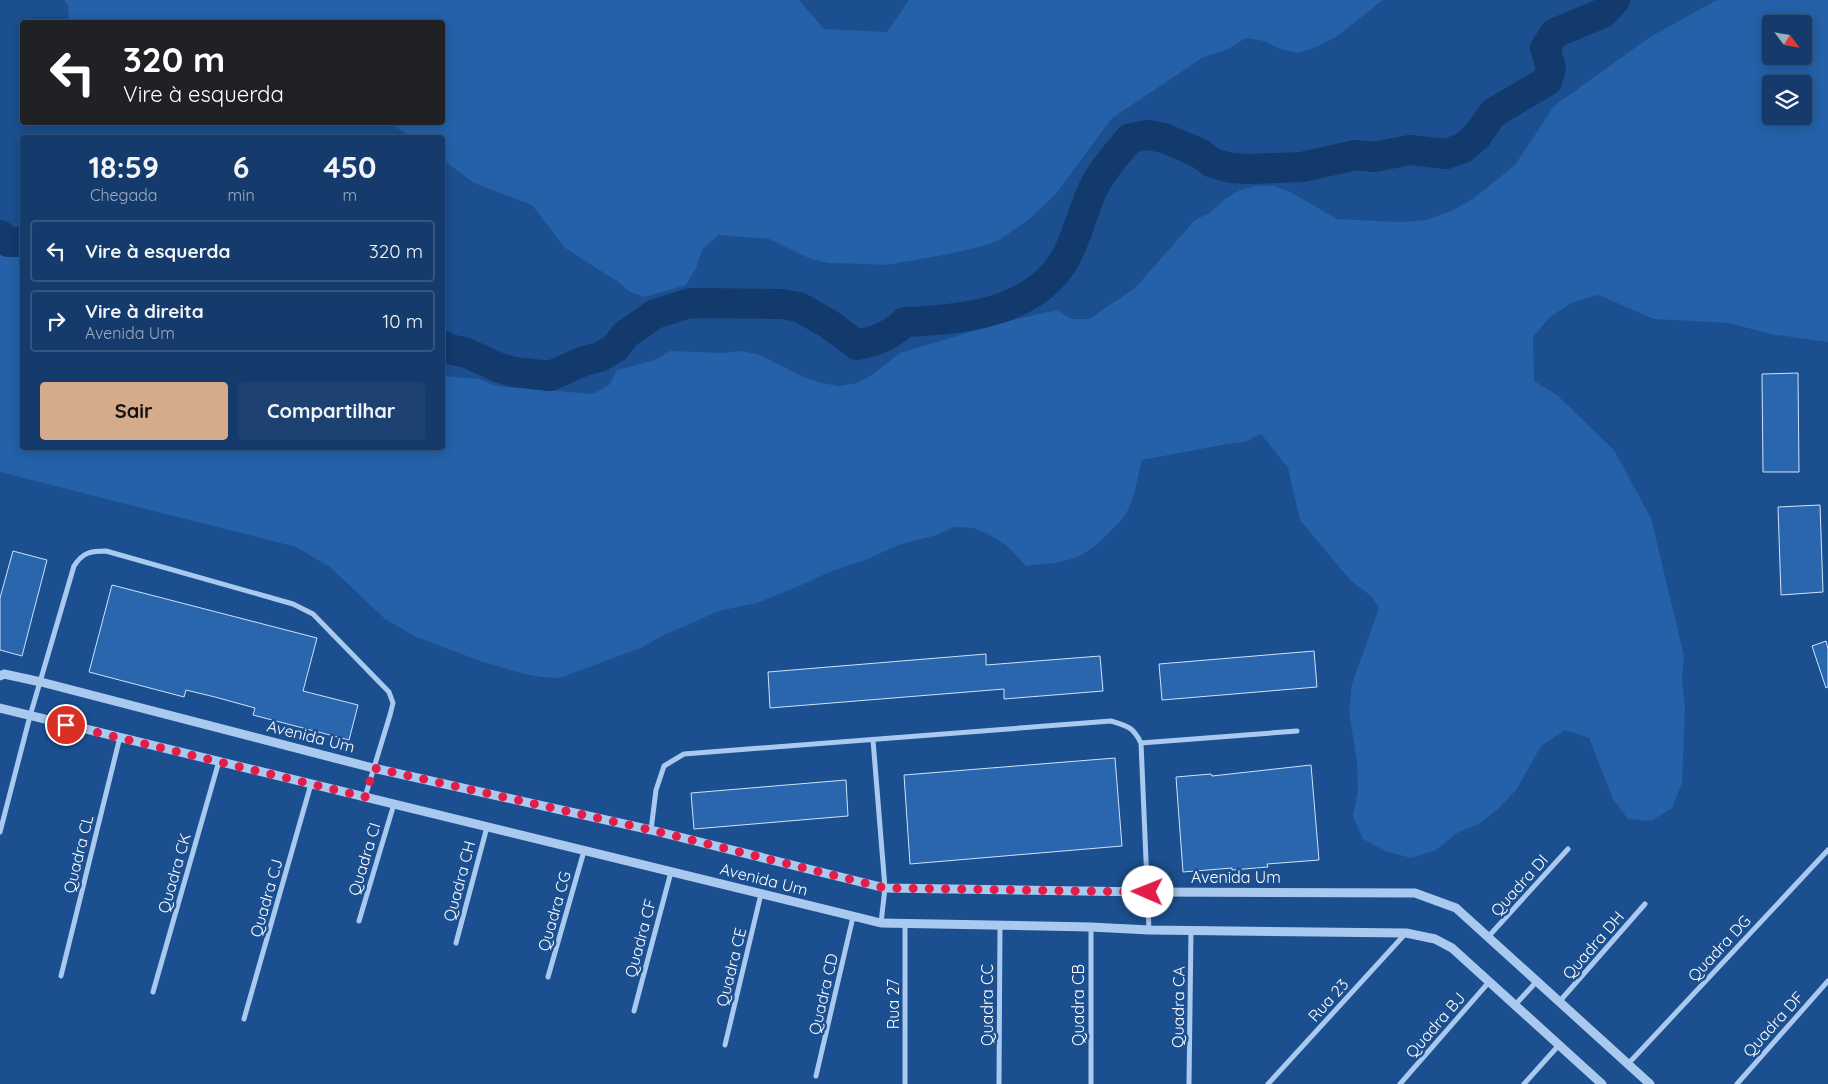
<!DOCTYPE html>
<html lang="pt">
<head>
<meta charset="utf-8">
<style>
  :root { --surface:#143b6b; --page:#1d4271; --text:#f1f3f6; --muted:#9dadc1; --line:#33557e; --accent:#d6ab8b }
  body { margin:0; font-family:Quicksand,sans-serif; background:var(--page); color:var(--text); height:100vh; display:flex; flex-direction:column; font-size:19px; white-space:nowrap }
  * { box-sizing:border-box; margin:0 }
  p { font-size:16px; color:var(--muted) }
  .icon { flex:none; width:28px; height:28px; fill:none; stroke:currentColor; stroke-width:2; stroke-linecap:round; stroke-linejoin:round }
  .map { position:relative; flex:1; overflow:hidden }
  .sheet { position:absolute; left:20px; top:135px; width:425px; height:315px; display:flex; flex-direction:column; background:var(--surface); border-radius:5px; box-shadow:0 2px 12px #0003,0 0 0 1px var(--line) }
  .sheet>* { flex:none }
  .banner { position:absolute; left:20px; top:20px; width:425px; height:105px; border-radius:5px; box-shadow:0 2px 12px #0003,0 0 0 1px var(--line); background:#202124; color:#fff; overflow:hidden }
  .needle { width:32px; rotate:121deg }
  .buttons { position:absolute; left:1762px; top:15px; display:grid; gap:10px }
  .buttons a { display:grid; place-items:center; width:50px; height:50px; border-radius:5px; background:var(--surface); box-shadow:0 2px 12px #0003,0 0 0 1px var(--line); font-size:25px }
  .pin { position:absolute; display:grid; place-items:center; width:42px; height:42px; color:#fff; margin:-21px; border:2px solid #fff; border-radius:50%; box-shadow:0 1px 5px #0007 }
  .me { position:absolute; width:55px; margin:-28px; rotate:271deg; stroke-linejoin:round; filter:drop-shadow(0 0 4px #0008) }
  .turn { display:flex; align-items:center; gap:18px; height:105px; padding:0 20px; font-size:22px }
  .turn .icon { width:65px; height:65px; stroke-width:2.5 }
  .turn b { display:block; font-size:35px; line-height:42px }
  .eta { display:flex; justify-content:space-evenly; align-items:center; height:85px; text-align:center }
  .eta b { font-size:30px; font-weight:700; line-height:35px }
  .cta { display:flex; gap:10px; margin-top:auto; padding:10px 20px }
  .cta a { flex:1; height:58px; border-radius:5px; background:var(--accent); color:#111; font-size:20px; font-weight:700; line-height:58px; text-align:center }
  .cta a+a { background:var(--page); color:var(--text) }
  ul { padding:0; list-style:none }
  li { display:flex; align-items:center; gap:15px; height:62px; margin:0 10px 8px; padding:0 10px; border:2px solid var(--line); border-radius:5px }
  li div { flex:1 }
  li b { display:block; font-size:19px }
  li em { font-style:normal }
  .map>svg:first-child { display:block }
</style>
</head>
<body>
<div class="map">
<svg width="1828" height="1084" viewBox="0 0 1828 1084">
  <rect width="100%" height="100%" fill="#1b4f8f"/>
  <path fill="#2461a8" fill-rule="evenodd" d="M64,0H799L824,29L887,32L909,0H1383L1336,37L1316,47L1298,53L1280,49L1264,41L1246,38L1228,49L1202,58L1112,118L1056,194L1028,220L998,241L979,247L943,255L886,265L867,264L829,263L811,259L769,239L718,235L702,250L696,268L686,285L645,297L630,292L620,283L565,248L532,205L474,183L443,160L442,138L411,137L390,123L442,122V22H69L68,5Z
    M1717,0H1828V342L1770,334L1729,323L1654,319L1598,295L1571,303L1550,317L1533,337L1534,381L1557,395L1614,450L1651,518L1684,656L1682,680L1685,708L1682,783L1672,808L1651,821L1628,819L1613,799L1589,738L1565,730L1541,746L1517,789L1499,808L1479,824L1457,833L1436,850L1411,858L1385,851L1363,839L1353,816L1358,790L1357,763L1349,710L1352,684L1379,608L1371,596L1351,581L1300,520L1288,468L1261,434L1245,442L1227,444L1142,460C1137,478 1135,499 1125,515C1121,522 1114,527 1109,533C1081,562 1064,562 1026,566L1006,545L990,535L974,528L954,527L937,535L901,544L865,560L829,572L811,581L757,603L719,611L658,638L643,647L560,678L541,677L521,673L483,662L416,637L385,619L330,567L296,547L0,472V248L22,258V448H442L443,376L479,379L496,386L593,394L609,385L617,370L655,360L670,351L723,353L741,351L757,354L804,377L821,383L839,386L857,383L872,375L900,353L1004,322L1057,310L1072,319H1089L1135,288L1195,220L1211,212L1225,199L1240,190L1256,186H1274L1292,193L1337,219L1400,222L1426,220L1451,211L1473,199L1515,165L1554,106L1650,37ZM1771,24H1804V56H1771ZM1771,84H1804V116H1771Z"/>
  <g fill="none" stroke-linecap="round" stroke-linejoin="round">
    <path stroke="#123a6d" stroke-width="30" d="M0,235L8,242H22
      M442,345L449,349L467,353L497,367L514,372L550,376L584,361L600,357L615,348L626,334L655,314L690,303L782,304L799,307L829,324L857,345C877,341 891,335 905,322C961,320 1034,313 1065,259C1077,238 1082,213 1092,191C1101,171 1116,155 1130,138L1148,135L1164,138L1199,153L1213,163L1231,168L1249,169L1302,167L1356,155L1374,157L1410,150L1446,154L1463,148L1477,136L1493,113L1547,81L1551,68L1545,48L1555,33L1603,13L1615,0"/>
  </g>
  <path fill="#2a66ad" stroke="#cfe3fa" d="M1798,373L1799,472H1763L1762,374Z
    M1820,505L1823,592L1781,595L1778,507Z
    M13,551L47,560L22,656L0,650V598Z
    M112,585L317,638L303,691L358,705L349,740L253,715L255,708L215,697L186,690L184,697L89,672Z
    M1826,641L1828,649V687L1826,688L1812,646Z
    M1314,651L1317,687L1162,700L1159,664Z
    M986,654V665L1100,656L1103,691L1004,699V689L770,708L768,672Z
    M1115,758L1122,846L910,864L904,775Z
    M1311,765L1319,860L1267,864L1268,867L1232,870V868L1183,872L1176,777L1211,774L1212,776Z
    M846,780L848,816L694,829L691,793Z"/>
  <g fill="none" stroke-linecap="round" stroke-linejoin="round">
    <path stroke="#a9c9ee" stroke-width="5" d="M873,740L885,888L881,923
      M1141,743L1297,731
      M651,830L656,790L664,766L684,754L1111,721C1128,726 1133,727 1141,743L1149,930
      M0,832L30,716L74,566C83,552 91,551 106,551L293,604L313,614L389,692L393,703L390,715L365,797
      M359,921L394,804
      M905,924V1084
      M1488,937L1568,849
      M456,943L487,827
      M61,976L120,737
      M548,977L584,851
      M153,992L219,761
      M1559,1002L1645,904
      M1515,1005L1537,981
      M634,1011L671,872
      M244,1019L311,784
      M725,1045L761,894
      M1628,1064L1828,850
      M816,1076L853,917
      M999,1084L1000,925
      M1091,1084V927
      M1189,1084L1191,930
      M1268,1084L1406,933
      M1400,1084L1489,982
      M1524,1084L1559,1045
      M1737,1084L1828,981"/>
    <path stroke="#a9c9ee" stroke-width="9" d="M0,676L4,674L41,682L373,768L651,830L885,888L1147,892L1415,893L1456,908L1650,1084
      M0,708L881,923L1091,927L1149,930L1406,933L1435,939L1452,948L1602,1084"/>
  </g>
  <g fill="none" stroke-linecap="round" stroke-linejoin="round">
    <path stroke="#e11d48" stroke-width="9" stroke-dasharray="0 16.2" d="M66,725L365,797L374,768L651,830L885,888L1148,892"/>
  </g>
  <g text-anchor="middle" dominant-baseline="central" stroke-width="5" stroke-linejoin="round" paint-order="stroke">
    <g font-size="16" fill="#fff" stroke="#1b4f8f">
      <text transform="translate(311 736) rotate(14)">Avenida Um</text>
      <text transform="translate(78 854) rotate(-76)">Quadra CL</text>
      <text transform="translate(364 859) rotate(-73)">Quadra CI</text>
      <text transform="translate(174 873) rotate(-74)">Quadra CK</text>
      <text x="1236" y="877">Avenida Um</text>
      <text transform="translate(764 879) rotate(14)">Avenida Um</text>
      <text transform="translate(459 881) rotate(-75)">Quadra CH</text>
      <text transform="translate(1519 885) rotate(-48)">Quadra DI</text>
      <text transform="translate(266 898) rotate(-74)">Quadra CJ</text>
      <text transform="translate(554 911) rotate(-74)">Quadra CG</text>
      <text transform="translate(640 938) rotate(-75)">Quadra CF</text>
      <text transform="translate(1593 945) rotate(-49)">Quadra DH</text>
      <text transform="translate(1719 948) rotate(-47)">Quadra DG</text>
      <text transform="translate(731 967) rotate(-76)">Quadra CE</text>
      <text transform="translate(823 994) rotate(-77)">Quadra CD</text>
      <text transform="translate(1328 1000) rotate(-48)">Rua 23</text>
      <text transform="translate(893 1004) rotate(-90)">Rua 27</text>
      <text transform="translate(987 1005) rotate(-90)">Quadra CC</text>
      <text transform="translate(1078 1005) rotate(-90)">Quadra CB</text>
      <text transform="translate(1178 1007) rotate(-89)">Quadra CA</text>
      <text transform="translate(1773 1024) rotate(-48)">Quadra DF</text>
      <text transform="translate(1435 1025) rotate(-49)">Quadra BJ</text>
    </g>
  </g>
</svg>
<div class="buttons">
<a><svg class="needle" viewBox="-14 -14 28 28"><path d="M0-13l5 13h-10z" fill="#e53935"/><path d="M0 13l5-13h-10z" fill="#9dadc1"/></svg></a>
<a><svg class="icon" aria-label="layers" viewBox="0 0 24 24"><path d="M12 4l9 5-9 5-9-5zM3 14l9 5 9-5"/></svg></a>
</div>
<div class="pin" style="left:66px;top:725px;background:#d93025"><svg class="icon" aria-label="arrive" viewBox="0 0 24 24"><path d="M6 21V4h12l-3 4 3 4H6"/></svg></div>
<svg class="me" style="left:1148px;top:892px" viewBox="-20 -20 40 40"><circle r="19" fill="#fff"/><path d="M0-13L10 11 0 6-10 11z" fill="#e11d48"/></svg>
<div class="banner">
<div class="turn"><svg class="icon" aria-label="left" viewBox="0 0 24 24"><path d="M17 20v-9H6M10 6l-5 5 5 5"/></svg><div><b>320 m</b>Vire à esquerda</div></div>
</div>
<section class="sheet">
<div class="eta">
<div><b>18:59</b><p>Chegada</p></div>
<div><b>6</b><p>min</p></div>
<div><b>450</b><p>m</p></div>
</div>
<ul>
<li><svg class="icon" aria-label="left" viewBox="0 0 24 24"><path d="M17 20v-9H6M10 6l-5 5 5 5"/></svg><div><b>Vire à esquerda</b></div><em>320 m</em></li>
<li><svg class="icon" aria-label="right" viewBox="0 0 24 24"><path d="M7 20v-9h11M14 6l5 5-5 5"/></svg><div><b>Vire à direita</b><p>Avenida Um</p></div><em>10 m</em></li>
</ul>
<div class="cta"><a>Sair</a><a>Compartilhar</a></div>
</section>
</div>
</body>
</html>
